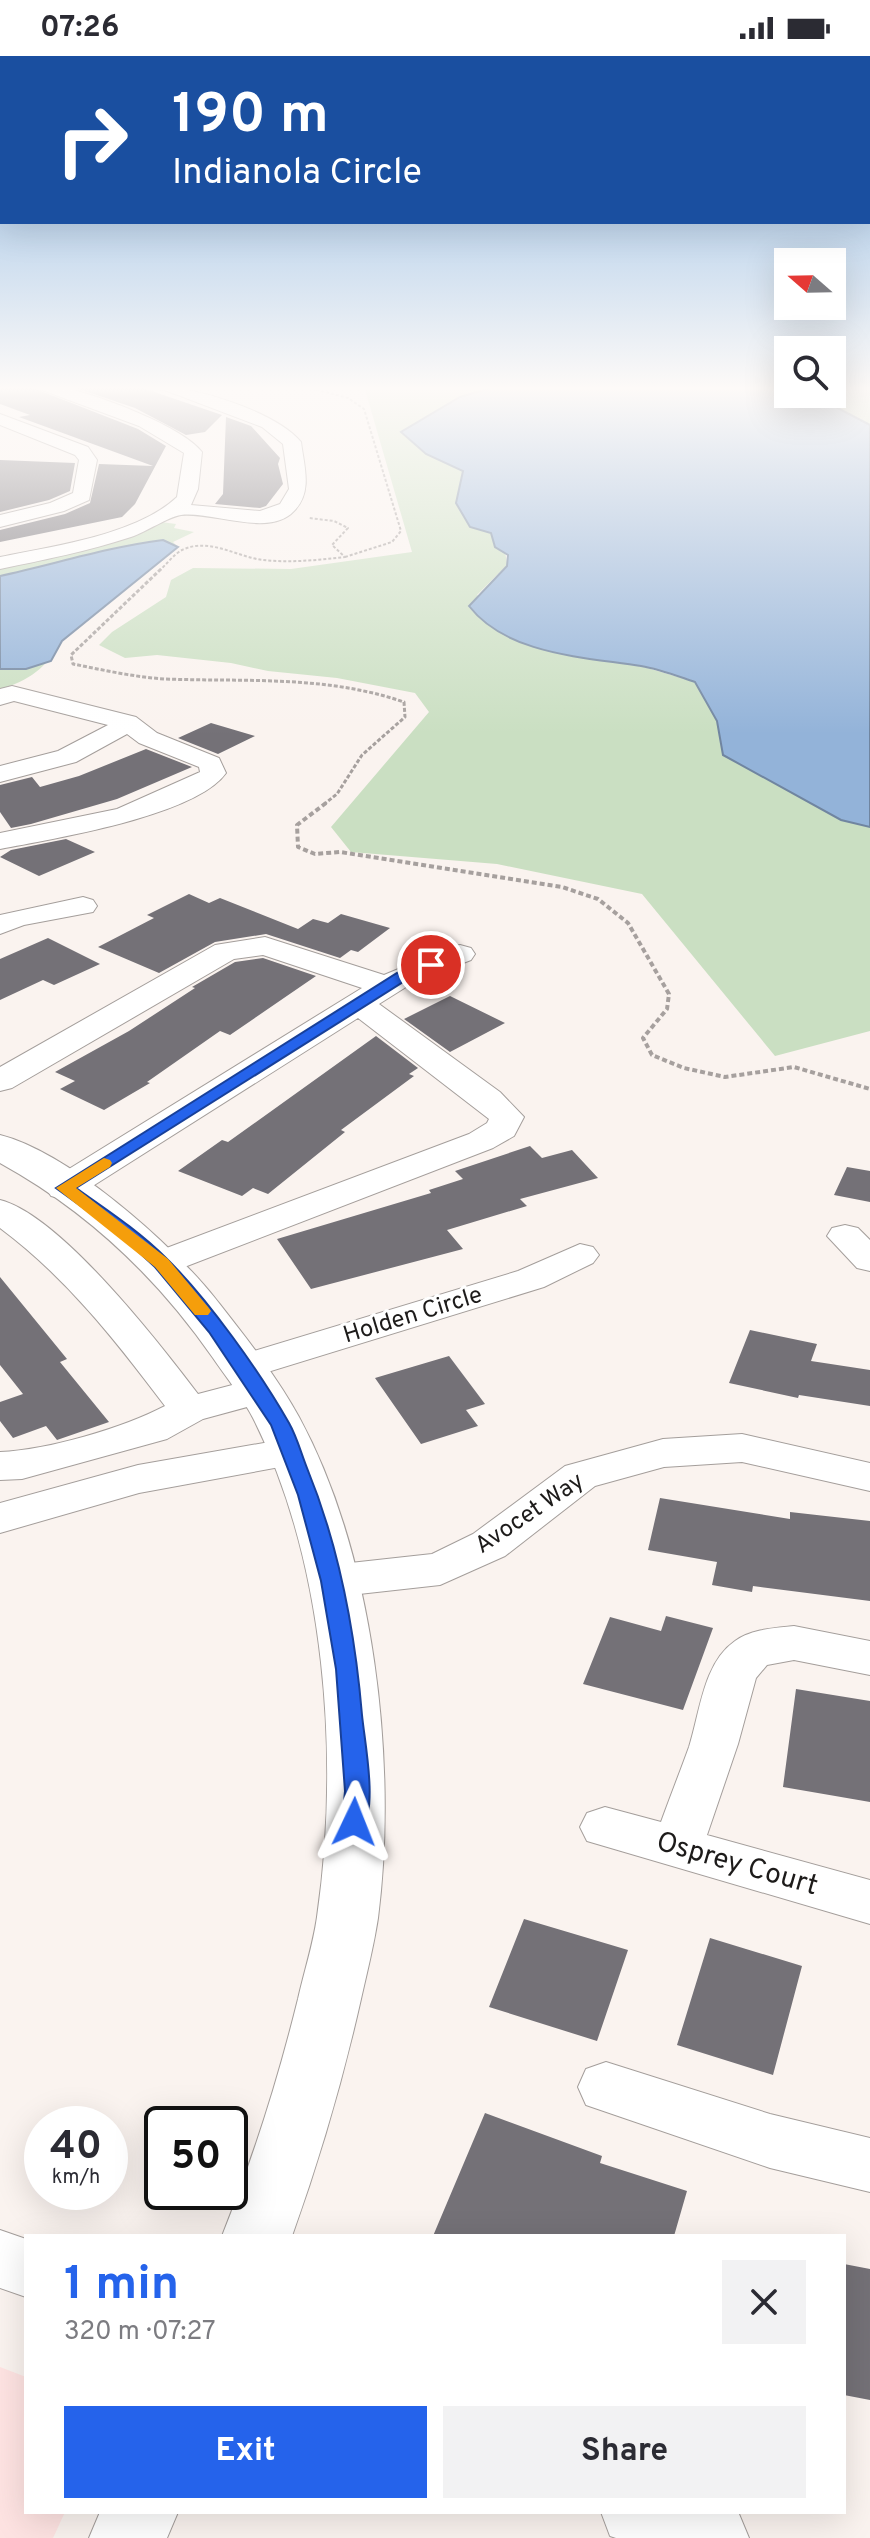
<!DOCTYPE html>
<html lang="en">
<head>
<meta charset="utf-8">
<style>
  :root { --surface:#fff; --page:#f2f2f3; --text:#2b2b33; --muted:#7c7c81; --accent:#2563eb }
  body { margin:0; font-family:Overpass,sans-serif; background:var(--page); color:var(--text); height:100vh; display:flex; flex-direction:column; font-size:30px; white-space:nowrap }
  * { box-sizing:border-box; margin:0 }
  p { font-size:26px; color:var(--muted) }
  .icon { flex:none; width:44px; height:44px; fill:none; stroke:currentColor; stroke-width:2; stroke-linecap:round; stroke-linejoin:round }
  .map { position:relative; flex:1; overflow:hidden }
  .sheet { position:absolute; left:24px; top:2178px; width:822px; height:280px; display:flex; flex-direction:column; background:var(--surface); border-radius:0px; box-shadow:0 8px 32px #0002 }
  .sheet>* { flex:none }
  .hud { position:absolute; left:0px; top:0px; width:870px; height:168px; box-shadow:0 8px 32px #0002; background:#1a4fa0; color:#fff; overflow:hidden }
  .needle { width:52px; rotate:290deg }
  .controls { position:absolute; left:774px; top:192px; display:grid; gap:16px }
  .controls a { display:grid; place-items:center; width:72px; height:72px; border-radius:0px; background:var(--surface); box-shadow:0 8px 32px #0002; font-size:40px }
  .speed { position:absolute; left:24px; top:2050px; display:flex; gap:16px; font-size:40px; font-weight:700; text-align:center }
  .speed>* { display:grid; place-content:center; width:104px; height:104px; border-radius:50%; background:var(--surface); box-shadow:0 8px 32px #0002; line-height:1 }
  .speed small { font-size:20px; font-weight:400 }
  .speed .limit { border:4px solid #111; border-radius:12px; background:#fff; color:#111 }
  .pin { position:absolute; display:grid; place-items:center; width:68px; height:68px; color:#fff; margin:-34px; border:4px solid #fff; border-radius:50%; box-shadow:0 2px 8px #0007 }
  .me { position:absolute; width:88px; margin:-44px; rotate:2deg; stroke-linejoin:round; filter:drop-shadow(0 0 6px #0008) }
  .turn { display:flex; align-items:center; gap:28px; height:168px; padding:0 40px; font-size:36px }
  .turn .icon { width:104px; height:104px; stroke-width:2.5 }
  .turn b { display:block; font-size:56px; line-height:68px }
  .round { display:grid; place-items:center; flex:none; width:84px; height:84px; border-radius:0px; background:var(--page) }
  .summary { display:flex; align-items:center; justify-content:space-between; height:136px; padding:0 40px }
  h1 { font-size:48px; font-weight:700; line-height:60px; color:var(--accent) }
  .action { display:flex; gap:16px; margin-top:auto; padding:16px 40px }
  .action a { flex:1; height:92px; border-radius:0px; background:var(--accent); color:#fff; font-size:32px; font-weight:700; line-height:92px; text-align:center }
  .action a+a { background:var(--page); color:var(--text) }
  .status { display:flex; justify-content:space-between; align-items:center; height:56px; padding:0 40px; background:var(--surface); direction:ltr }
  .status svg { height:22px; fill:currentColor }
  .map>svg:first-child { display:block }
</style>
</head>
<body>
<div class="status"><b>07:26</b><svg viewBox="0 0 49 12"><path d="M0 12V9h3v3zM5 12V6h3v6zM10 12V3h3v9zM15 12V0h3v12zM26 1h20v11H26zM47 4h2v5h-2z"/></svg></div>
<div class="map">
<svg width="870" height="2482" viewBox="0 0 870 2482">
  <rect width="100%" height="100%" fill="#faf3ef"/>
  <path fill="#fee3e2" d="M0,2311L26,2321V2456H65L53,2482H0Z"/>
  <path fill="#cadfc2" d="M364,330H497L460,341L401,376L426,398L464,415L456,448C474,463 508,483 507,509L477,539L549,595L644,611L695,626L717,665L723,699L841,764L870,771V975L775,1000L642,838L497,808L351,796L331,771L429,656L415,637L337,622L268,615L231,607L157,599L125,602L99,589L112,576L166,541L171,524L193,512L291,513L412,496Z
    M832,330H870V369L811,338H832Z
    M161,466L176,468L174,472L194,476L173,486L178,491L62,585C48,610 28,626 0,633V509Z"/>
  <path fill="#93b3d9" stroke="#7085a0" stroke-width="2" d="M497,330H788V338H811L870,369V771L841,764L723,699L717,665L695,626C677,620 659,613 641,610C585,601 507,599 469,550L507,510L508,499L495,491L491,477L470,471L456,447L463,415L426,398L401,376L460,341Z
    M163,484L178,491L62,585L51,605L26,613H0V520C55,508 108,491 163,484Z"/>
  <path fill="#747177" d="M0,330H28L138,373L166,390L135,448L122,461L0,486V474L65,458L90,447L99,408L153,410L19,361L30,359L0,348Z
    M70,330H137L222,359L205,376L186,379L135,352Z
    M226,361L251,370L280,402L278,408L283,428L266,450L260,452L215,448L223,438Z
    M0,404L75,407L70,435L49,444L0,456Z
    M211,667L255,680L218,698L178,682Z
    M146,693L192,711L117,743L31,768L11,772L0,756V729L32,721L40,731L79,720Z
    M66,783L95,796L39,820L0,801L11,794Z
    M189,838L209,847L220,842L298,873L313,863L328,867L341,858L390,872L358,896L351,894L340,902L266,878L215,886L159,917L98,891L154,862L147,859Z
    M48,882L100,908L54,929L43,924L0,944V903Z
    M263,902L316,920L230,979L220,975L147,1026L150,1027L104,1054L60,1033L75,1025L55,1016L129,975L195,932L192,931L235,906Z
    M450,940L505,967L450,996L404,963Z
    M376,980L418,1012L409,1018L414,1020L341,1074L345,1076L268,1138L253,1132L242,1140L178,1115L222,1084L228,1086Z
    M530,1090L542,1102L572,1094L598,1122L520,1143L527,1150L447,1174L463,1193L311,1233L277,1183L431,1137L429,1134L463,1123L455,1115Z
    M847,1111L870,1115V1146L834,1139Z
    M0,1221L67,1303L60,1306L109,1366L57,1384L46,1370L13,1382L0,1365V1346L23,1338L0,1309Z
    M750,1274L817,1288L811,1305L870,1314V1350L799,1339L798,1342L729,1327Z
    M449,1300L485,1348L466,1354L478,1370L421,1388L375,1322Z
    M660,1442L790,1463V1456L870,1465V1545L753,1530L752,1536L712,1529L717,1506L648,1494Z
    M666,1560L713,1572L683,1654L583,1628L610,1561L661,1575Z
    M796,1633L870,1645V1746L783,1731Z
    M524,1863L628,1894L597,1985L489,1951Z
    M710,1882L802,1910L773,2019L677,1989Z
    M485,2057L602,2100L600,2107L687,2135L674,2180H433Z
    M844,2208L870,2213V2344L844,2339Z"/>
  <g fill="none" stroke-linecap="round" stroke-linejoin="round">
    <defs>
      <path id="minor" d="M31,330C39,330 48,329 56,330C91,336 181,369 202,396L198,433L191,449L260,455L280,448L289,433L283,388L262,371L154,330C193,330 275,355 301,386C304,410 313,436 294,455C269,482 212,455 181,459C168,461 146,476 131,481C88,495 44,504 0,513V501C53,490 137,479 177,441L184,397L139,370Z
        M0,358L88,391L97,404L89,444L64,455L0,471V459L50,447L73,437L79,404L75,399L0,369Z
        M12,630L136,661L157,677L219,702L226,717C196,760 52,783 0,793V777L117,753L200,716L199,711L139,687L127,678L76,706L0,726V710L58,695L108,669L14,645L0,649V633Z
        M83,841L93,844L97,850L93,856L24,869L0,878V859Z
        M265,881L384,919L449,892L460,889L471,892L475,898L471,904L414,926L379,948L500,1036L524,1061L514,1080L493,1092L174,1215L161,1218L148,1215L142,1207L148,1199L469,1078L487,1067L489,1063L358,962L77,1140L64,1143L51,1140L46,1132L51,1124L362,932L263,899L234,903L12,1032L0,1035V1011L215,889Z
        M0,1144C60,1159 160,1288 198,1338L259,1322L273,1326L279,1335L273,1344L203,1363L167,1383L22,1423L0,1424V1396C48,1394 123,1372 165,1350C116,1285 66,1221 0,1172Z
        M845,1169L858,1172L870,1184V1215L857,1212L827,1180L832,1172Z
        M580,1188L593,1191L599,1199L593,1207L544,1231L242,1324L228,1321L222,1312L228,1303L518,1215Z
        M742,1378L870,1407V1435L742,1406L664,1411L595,1430L505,1500L440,1529L332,1541L316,1536L310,1525L316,1514L332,1509L432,1498L473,1478L565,1410L663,1383Z
        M292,1382L307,1386L313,1396L307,1406L139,1437L0,1477V1447L138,1409Z
        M794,1570L870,1585V1619L794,1604L767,1609L756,1622L738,1688L707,1779L870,1824V1868L587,1785L580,1771L587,1757L605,1751L661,1766C670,1741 680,1716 689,1691C700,1657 703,1607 735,1585C751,1573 775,1572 794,1570Z
        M606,2006L770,2058L870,2082V2136L770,2112L586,2049L578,2031L586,2013Z
        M0,2174L26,2183V2241L0,2232Z
        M601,2456H733L739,2458L749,2482H616L610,2480Z"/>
      <path id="major" d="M0,1079C68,1096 171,1187 215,1242C244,1279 276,1319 299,1361C374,1499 398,1707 378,1862C374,1889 367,1916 361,1943C343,2023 320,2102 292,2180H222C253,2103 278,2024 298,1943C304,1916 313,1889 317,1861C340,1703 326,1506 253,1362C242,1341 226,1321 213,1302C156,1220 87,1155 0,1107Z
        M100,2456H178L167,2482H89Z"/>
    </defs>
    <use href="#minor" stroke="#a49e9b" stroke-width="2"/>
    <use href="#major" stroke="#a49e9b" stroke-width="2"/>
    <path stroke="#a6a09e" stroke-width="2" stroke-dasharray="3 2" stroke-linecap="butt" d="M302,330L348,342L364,353L401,475L392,486L345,501
      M159,515C166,509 174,498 182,494C209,481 237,501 263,504C290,507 318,504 345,501L332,489L348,472L334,465L309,462"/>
    <path stroke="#a6a09e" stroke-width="3" stroke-dasharray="4 2" stroke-linecap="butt" d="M161,513L71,599L73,608C103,614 134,621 165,623C247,626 325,619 404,646L405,661L362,699L337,738L323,749"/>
    <path stroke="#a6a09e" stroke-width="4" stroke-dasharray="5 3" stroke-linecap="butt" d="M326,747L297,769L298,791L315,798L340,796L562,831L598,843L628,867L669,938L667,953L643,982L652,999L684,1012L725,1021L794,1011L870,1033"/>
    <use href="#minor" fill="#fff" fill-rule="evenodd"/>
    <use href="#major" fill="#fff" fill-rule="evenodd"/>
  </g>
  <linearGradient id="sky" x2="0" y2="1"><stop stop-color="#86b4e2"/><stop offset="0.49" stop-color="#fdfaf8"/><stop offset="1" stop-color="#fdfaf8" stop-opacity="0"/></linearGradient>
  <rect width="870" height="678" fill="url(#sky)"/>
  <path fill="#2563eb" stroke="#184099" stroke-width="2" d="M431,905L438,909L436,912L408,923L76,1132C107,1154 139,1175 166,1202C208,1243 260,1316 289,1367C297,1381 301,1397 307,1412C339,1490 355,1576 362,1659C365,1689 377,1747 363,1773L354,1776L346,1773L342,1766L345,1735L336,1613L321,1525L298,1439L271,1369L209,1276L155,1211L118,1177L56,1132L397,917Z"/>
  <path fill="#f59e0b" d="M104,1102L110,1104L112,1107L110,1111L76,1132L168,1203L208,1251L211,1255L208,1259H195L155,1211L56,1132Z"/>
  <g text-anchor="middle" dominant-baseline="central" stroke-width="6" stroke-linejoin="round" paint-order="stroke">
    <g font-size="24" fill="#1d1b1a" stroke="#fff">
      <text transform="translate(413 1260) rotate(-17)">Holden Circle</text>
      <text transform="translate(530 1458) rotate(-34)">Avocet Way</text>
    </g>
    <g font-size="28" fill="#1d1b1a" stroke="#fff">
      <text transform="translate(737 1809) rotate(16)">Osprey Court</text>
    </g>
  </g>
</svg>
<div class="controls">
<a><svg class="needle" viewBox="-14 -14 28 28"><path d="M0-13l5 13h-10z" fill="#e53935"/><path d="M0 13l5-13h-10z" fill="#7c7c81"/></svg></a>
<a><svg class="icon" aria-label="search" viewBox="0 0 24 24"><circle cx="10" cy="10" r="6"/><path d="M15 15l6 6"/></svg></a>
</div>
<div class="speed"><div>40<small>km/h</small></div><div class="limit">50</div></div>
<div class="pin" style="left:431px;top:909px;background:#d93025"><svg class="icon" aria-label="arrive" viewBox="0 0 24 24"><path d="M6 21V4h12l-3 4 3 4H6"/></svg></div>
<svg class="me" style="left:354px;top:1766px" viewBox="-20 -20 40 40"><path d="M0-17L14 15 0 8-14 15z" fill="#2563eb" stroke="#fff" stroke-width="4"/></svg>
<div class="hud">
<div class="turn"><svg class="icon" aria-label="right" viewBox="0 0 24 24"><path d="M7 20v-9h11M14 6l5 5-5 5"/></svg><div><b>190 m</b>Indianola Circle</div></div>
</div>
<section class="sheet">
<div class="summary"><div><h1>1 min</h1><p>320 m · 07:27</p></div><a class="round"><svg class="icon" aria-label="close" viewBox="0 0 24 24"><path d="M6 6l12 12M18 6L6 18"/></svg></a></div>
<div class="action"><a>Exit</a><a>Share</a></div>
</section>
</div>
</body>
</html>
